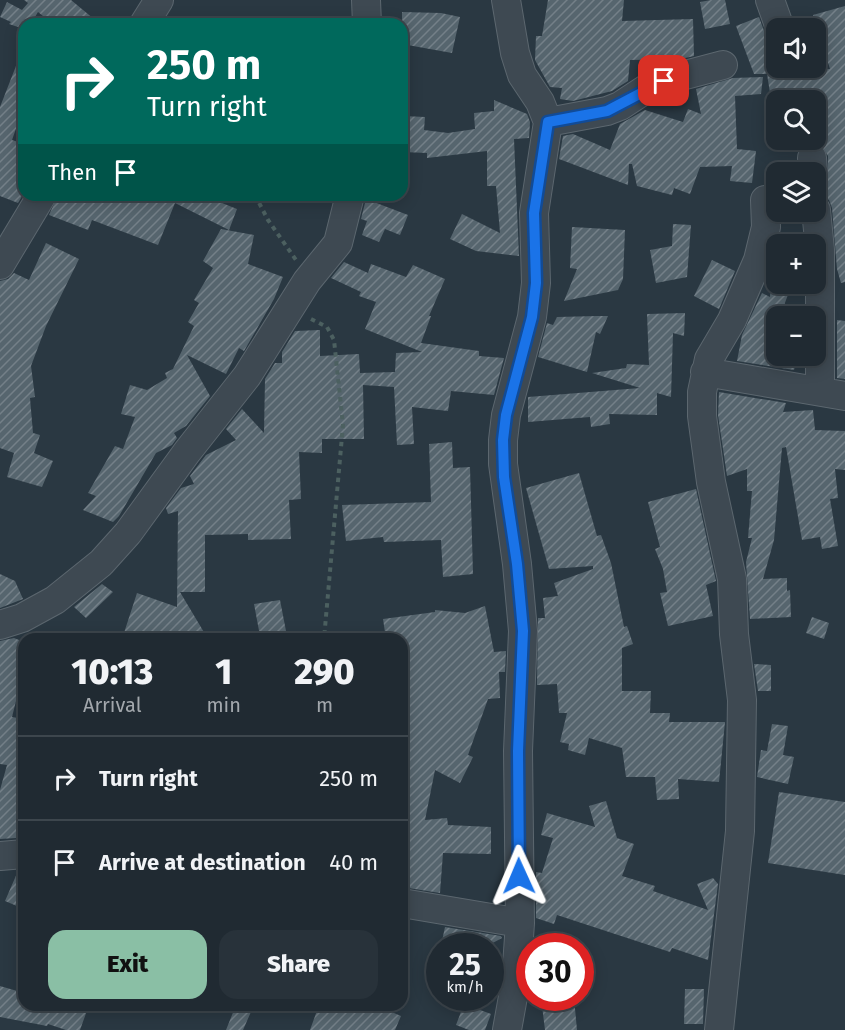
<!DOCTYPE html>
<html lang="en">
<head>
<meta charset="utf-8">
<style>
  :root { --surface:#202a32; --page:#28323a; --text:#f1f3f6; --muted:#a2a7ac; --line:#3d464d; --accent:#8abfa5 }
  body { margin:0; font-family:"Fira Sans",sans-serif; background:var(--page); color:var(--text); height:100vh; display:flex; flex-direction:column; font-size:22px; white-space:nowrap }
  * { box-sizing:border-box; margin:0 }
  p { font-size:20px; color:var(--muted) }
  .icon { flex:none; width:33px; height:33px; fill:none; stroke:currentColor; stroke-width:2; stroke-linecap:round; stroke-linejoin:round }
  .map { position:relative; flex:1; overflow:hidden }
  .panel { position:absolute; left:18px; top:633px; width:390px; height:378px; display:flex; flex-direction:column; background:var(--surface); border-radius:18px; box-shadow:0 3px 15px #0003,0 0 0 2px var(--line) }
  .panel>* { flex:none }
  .top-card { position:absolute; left:18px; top:18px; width:390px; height:183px; border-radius:18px; box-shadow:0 3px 15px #0003,0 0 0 2px var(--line); background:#00695c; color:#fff; overflow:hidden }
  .buttons { position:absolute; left:766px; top:18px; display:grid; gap:12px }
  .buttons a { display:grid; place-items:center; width:60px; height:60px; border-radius:12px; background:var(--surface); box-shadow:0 3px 15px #0003,0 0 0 2px var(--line); font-size:30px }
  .speed { position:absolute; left:426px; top:933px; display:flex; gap:12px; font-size:30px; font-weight:700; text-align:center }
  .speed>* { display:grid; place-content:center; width:78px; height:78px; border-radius:50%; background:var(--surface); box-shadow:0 3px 15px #0003,0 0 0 2px var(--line); line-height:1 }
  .speed small { font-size:15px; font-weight:400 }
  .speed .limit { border:9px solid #d22; background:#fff; color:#111 }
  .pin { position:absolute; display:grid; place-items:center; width:51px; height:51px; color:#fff; margin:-26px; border-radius:12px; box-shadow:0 3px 9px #0006 }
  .me { position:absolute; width:66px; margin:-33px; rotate:359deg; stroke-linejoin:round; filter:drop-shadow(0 0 4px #0008) }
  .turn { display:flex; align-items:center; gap:21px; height:126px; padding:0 30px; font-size:27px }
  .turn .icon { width:78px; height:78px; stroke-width:2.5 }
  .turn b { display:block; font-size:42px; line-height:51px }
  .then { display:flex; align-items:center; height:57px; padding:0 30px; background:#0003; gap:12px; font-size:22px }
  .eta { display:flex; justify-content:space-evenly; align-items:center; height:102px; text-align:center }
  .eta b { font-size:36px; font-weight:800; line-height:42px }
  .button { display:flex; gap:12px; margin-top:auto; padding:12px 30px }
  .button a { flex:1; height:69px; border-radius:18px; background:var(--accent); color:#111; font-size:24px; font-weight:800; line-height:69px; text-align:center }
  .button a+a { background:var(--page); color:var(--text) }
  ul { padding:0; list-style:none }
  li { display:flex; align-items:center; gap:18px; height:84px; padding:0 30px; border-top:2px solid var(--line) }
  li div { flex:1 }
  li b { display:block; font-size:22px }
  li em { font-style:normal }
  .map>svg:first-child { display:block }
</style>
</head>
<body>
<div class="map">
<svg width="845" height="1030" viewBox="0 0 845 1030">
  <defs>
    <pattern id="building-hatch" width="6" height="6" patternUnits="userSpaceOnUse" patternTransform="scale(1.5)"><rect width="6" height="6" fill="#56656e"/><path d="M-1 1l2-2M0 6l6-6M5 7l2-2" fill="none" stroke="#748088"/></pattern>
  </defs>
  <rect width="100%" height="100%" fill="#2a3842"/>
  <path fill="url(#building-hatch)" d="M24,0H71L100,24H53L38,12L35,17L47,24H24V29L9,24L11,22L0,17L7,2L22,10L28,3Z
    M548,0H624L622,21L693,19L694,56L681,59L630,60L628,81L612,91L573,101L560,99L562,88L550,87L535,60L536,36H542Z
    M711,0H725L730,24L705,29L700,2Z
    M845,6V282L841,283L837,269L832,208L829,200L820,194L818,187L828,179V156L820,143L804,144L805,140H816V134H820L827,100L805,90L770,93L767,74H754L736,26L759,17L774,58L777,57V68L830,69L813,15Z
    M402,12L441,13L460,17L452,53L402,44Z
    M23,48L24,106L12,140L24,144V193L18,203L0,196V107Z
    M763,77L761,94L735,96L737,149L756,151L752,183L730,181L732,166L700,167L690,194L674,188L672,195L637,186L632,164H629L628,185L559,159L563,136L573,134L610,150L620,124L645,110L683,122L688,109L701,114L696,89L733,78Z
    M494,100L527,114L530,122L529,138L514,139L519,256L476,251L450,239L462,214L500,233L496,186H487V151L427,158V153L403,152L404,116L425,117L424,130L448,133L475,129L474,113L494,111Z
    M58,195H202L237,209L229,230L175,203L158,245L92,220L88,230L49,215Z
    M366,199L408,215L400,235L385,229L379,242L362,235L367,221L361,219Z
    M673,224L691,225L687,277L656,283L650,250L672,246Z
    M572,227L625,230L623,279L618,290L564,301L577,269L570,268Z
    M221,229L254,235L248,264L283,277L274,299L244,351L239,348L226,374L187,355L210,396L186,426L174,433L177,438L172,445L156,453L119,516L113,522L83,510L96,496L88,493L115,446L123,449L135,417L121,414L130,385L147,390L167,378L165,373L173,369L194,326L188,322L199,303L194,300L213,268L203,261Z
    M46,243L79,259L46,326L31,366L35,397L30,398L33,433L40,435L34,453L53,461L42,487L7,477L14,453L0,448V281L8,279L14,273L29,280Z
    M712,260L735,271L719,309L694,296Z
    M344,262L368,273L371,264L406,277L413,265L445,279L429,316H431L421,343L479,351V356L504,358L494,395L451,391L448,411L412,407L414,444L397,445L394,387L363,385L364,439H322V453L299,452L301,499L289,500L291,539L248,540V534L205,535V592H180L208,639H122L137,593L177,607L178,511L168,514L166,508L181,488L194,484L190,476L206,455L236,440L226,429L242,409L264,433L265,379L275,363H282V352L295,331L320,330V356L359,354L360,373L395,372L396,353L422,352L365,329L376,302L359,296L361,292L331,278Z
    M771,284H792L780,316H777V356H798L794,370L737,361L742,335L762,293L770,297Z
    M685,313L684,336L673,333L671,397L657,393V415L609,414L610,424L591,427L590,417L528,422V397L640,388L592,373L626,368L627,364L649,365L647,314Z
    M597,316H608L600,334L596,332L587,372L538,357L547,323L553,325L557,317Z
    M837,320L845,321V379L837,378Z
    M719,392L786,403L783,412L813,410L815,430L845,431V470L835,469L838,498L830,499L838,546L822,549L820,537L802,540L786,447L782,448L774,540L763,579L787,578V591L790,590L791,617L750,619L746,562L752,538H748L752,491H747V469L727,476L718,415Z
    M452,442L453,468L470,467L473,574L443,577L441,540L384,542L383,537L346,541L342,505L431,502L429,444Z
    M579,473L597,536L601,535L611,563L624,627L627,626L633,644L622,648V691H651L650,713H670L669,722H725L719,782L678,779L679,799L657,800L655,777H626L622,748L589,738L585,755L568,750L569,744L560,742L567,713H559L557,684L537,685L538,618H545L543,598L558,596L554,583L593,569V566L549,569L526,488Z
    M696,489L716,581L706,585L713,616L668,626L660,593L667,592L663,569L655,549L660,547L648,502Z
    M0,574L15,581L23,599L0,608Z
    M102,584L113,592L86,618L74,607Z
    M280,600L286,631L260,636L254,604Z
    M485,606L494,652L506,651L505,672H499L500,698L488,699L468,755L473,757L460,783L435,770L425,820L447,818L448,825L491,827V854L443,853L440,893L402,887V639H386L383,619L435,612V610L465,613Z
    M812,617L829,623L824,639L806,633Z
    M14,638L24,642V669L12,717L24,719V814L16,838L0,839V790L7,765L0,764V641Z
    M754,664L771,665V691H758Z
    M772,724L788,726L783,755L794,757L788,784L757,777L761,750L767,751Z
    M779,792L845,802V875L768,863Z
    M606,801L617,838L634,844L622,876L655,886L653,891L708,910L697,884L713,878L718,884L708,960L672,948L670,952L557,915L554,924L536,918V872L542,873L553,838L541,835L547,813L595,827L589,806Z
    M18,871H24V909L5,901Z
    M445,927L501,936L502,938L487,946H465L442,941Z
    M0,986L24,993V1005H89L80,1030H66L48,1024L47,1026L0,1017Z
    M685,989H704L703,1024H684Z
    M541,998H574L577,1030H545Z
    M464,1004L491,1014L485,1030H469L456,1025Z
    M236,1005H254L243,1030H226Z
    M319,1005H388L387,1010L401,1016L395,1030H310Z"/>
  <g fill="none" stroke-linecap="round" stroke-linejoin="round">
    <defs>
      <path id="minor" d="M366,0L367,24
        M506,0L515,53L522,75L540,102L548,122L534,213L536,283L532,317L506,415L503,440V464L517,564L523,631L518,751L520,923L516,980L507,1030
        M770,0L780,28
        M144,24L159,0
        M548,122L607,111L620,106L655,83L723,65
        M812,158L813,172
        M816,210L820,250V390
        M0,265L42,195
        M705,372L845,396
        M0,625L22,618L55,600L101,563L128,533L187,452L247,376L307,281L338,243L350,195
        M0,856L24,854
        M402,903L520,923
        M719,1030L740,831L742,700L734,634L732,579L711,482L702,416V392L709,359L732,320L758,260L766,227L765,200"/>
    </defs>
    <use href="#minor" stroke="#5c676f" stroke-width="30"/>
    <path stroke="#4c6060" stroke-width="4" stroke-dasharray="4.5 4.5" stroke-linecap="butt" d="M255,195L268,220L296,260
      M311,319L327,327L334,340L343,425L324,639"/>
    <use href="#minor" stroke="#3e4952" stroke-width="28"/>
  </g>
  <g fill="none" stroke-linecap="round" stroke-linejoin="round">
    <defs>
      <path id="route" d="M519,876L518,751L523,631L517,564L504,477L503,440L506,415L532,317L536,283L534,213L548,122L607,111L664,81"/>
    </defs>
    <use href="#route" stroke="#114b97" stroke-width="15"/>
    <use href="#route" stroke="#1a73e8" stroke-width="10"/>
  </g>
</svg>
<div class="buttons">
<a><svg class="icon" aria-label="sound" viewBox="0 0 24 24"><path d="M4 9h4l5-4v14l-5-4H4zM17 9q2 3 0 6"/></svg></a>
<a><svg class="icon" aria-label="search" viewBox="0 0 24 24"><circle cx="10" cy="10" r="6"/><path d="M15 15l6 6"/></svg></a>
<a><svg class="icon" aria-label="layers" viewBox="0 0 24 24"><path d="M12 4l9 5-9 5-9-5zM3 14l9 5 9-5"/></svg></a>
<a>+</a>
<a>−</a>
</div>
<div class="speed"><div>25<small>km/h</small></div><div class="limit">30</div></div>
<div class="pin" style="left:664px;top:81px;background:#d93025"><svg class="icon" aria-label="arrive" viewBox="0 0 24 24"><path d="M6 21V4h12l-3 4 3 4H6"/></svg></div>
<svg class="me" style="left:519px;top:876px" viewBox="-20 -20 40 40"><path d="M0-17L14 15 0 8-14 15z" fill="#1a73e8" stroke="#fff" stroke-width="4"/></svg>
<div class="top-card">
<div class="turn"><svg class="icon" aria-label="right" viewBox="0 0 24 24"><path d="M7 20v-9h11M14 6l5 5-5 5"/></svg><div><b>250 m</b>Turn right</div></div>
<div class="then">Then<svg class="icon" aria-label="arrive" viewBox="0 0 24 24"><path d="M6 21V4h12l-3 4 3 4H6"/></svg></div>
</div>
<section class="panel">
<div class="eta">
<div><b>10:13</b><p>Arrival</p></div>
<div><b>1</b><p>min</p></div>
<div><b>290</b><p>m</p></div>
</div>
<ul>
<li><svg class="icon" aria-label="right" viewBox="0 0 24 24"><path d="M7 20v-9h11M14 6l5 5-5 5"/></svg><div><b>Turn right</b></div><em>250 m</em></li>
<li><svg class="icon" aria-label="arrive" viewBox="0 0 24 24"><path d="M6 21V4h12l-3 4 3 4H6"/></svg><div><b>Arrive at destination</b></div><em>40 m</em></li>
</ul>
<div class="button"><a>Exit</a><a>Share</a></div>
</section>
</div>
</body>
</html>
